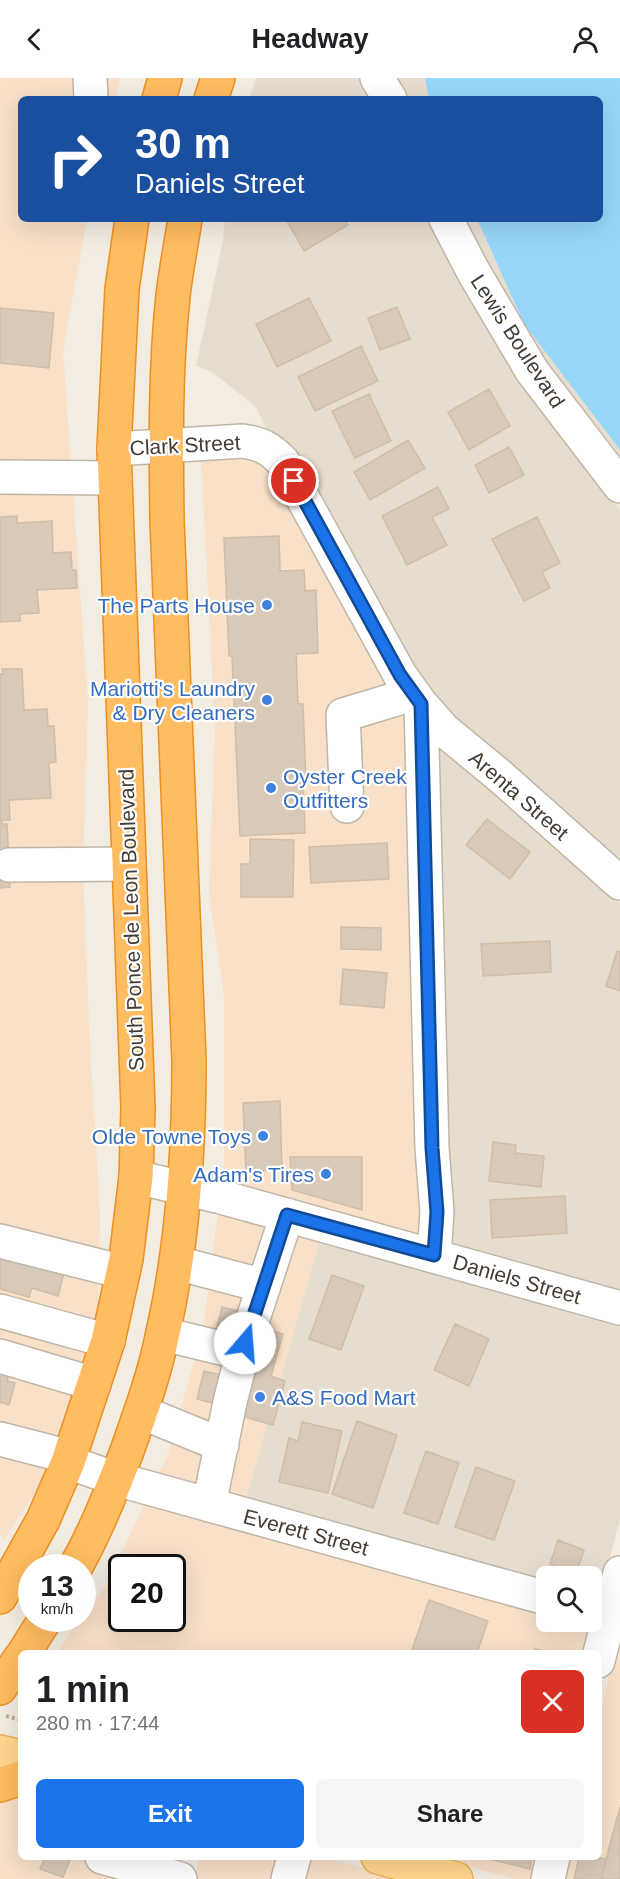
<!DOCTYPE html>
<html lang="en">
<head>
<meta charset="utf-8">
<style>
  :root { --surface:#fff; --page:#f6f6f6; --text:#202124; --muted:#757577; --accent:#1a73e8 }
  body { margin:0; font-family:Helvetica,sans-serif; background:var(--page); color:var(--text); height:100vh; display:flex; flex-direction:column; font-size:22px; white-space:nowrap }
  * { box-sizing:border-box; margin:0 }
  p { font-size:20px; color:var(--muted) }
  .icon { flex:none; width:33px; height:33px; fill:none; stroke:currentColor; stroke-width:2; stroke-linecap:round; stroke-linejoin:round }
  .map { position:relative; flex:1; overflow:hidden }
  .side { position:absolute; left:18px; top:1572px; width:584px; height:210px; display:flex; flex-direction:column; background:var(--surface); border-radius:9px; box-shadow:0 6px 24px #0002 }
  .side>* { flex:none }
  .hud { position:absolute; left:18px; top:18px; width:585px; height:126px; border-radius:9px; box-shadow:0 6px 24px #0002; background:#1a4fa0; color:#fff; overflow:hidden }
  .tools { position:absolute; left:536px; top:1488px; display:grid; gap:12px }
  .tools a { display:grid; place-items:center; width:66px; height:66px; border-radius:9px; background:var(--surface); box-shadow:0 6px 24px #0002; font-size:30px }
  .speed { position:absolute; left:18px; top:1476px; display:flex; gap:12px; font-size:30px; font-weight:700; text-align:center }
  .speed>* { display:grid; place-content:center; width:78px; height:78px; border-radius:50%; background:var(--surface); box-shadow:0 6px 24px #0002; line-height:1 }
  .speed small { font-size:15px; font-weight:400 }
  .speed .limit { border:3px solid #111; border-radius:9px; background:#fff; color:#111 }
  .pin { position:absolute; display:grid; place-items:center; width:51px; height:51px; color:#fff; margin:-26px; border:3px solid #fff; border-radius:50%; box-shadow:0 2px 6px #0007 }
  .me { position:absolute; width:66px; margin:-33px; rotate:18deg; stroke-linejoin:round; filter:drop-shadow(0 0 4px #0008) }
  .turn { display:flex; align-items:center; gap:21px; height:126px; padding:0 18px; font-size:27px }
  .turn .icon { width:78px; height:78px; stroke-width:2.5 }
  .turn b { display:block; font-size:42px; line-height:51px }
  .round { display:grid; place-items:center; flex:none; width:63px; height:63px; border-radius:9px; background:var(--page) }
  .summary { display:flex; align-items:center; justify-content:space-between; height:102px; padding:0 18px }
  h1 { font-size:36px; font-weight:800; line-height:45px }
  .cta { display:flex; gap:12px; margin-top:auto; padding:12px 18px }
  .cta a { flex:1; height:69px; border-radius:9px; background:var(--accent); color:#fff; font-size:24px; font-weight:800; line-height:69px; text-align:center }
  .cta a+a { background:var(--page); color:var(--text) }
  header { display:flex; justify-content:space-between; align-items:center; height:78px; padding:0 18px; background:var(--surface); font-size:27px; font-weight:800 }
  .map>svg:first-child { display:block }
</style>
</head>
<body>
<header><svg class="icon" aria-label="back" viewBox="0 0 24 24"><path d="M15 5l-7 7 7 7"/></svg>Headway<svg class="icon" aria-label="person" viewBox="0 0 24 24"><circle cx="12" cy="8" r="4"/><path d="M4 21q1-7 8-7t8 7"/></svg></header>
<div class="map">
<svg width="620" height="1801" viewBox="0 0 620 1801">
  <rect width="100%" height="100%" fill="#f3ece1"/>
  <path fill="#e7ddcf" d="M256,0H360L374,21H249Z
    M395,0H425L429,21H406Z
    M225,141H430L606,414L620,431V785L453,640L411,588L295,375L281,360L267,352L255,328L212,294L196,288L223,162Z
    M462,141H477L524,246L620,372V385L543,283Z
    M435,664L492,711L620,825V1214L448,1165Z
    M320,1162L420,1189V1192H431L620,1246V1441L600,1519L591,1516V1498H546V1504L246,1421Z"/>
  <path fill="#f8e0c9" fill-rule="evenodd" d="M0,0H76L77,21H21V141H87L63,273L88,624L83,793L89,948L100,1136L98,1235L49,1393L3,1463L0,1456Z
    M104,0H120L115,21H104Z
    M241,378L256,380L272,394L407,634L422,1158L222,1104L224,1088V917L209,817L215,648L201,381Z
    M218,1134L320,1162L246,1421L158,1397L167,1379L203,1251Z
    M145,1425L546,1535V1544H576L593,1548L587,1575H60V1569L105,1509ZM122,1490H172V1540H122Z
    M620,1549V1801H562L567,1779H598L599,1642Z
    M21,1715V1779H173L168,1801H0V1722Z
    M199,1779H324L402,1801H195Z
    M435,1779H540L535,1801H513Z"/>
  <path fill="#96d7f7" d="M425,0H620V372L524,246L477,141H600V21H429Z"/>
  <path fill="#d8c9b9" stroke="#d0bda8" stroke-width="1.5" d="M286,141H345L348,147L304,173Z
    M309,220L331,263L277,289L256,246Z
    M397,229L410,261L380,272L368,240Z
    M0,230L54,235L49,290L0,285Z
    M361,268L378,303L315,333L298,299Z
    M489,311L510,348L469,372L448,334Z
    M369,316L391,363L355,380L332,333Z
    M408,362L425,390L370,422L354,394Z
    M509,369L524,397L489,415L475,387Z
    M438,409L449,431L432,439L447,467L407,487L382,438Z
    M17,438V445L52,443L53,475L71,474L72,492H76L77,510L37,512L39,535L20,536V543L0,544V439Z
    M537,439L560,485L542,494L550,510L524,523L492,461Z
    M279,458L280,493L304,492L305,513L316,512L318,575L296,576L298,626H303L306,704H303L305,755L240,758L232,578H229L224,460Z
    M2,591H22L24,632L47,631L48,648H54L56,684L49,685L51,720L9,722L10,742H2V746H7L10,809L0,810V596H3Z
    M487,741L530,774L510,801L466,767Z
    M250,761L294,762L293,819H241V786H250Z
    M387,765L389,801L311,805L309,769Z
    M341,849L381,850V872L341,871Z
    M550,863L551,894L483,898L481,866Z
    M617,873L620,874V913L606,908Z
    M343,891L387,895L384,930L340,926Z
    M280,1023L282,1092L246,1094L243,1025Z
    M493,1064L516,1067L515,1075L544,1078L541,1109L489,1103Z
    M290,1079H362V1132L292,1112Z
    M565,1118L567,1155L492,1160L490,1122Z
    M0,1171L65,1191L58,1218L32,1210L29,1219L0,1211Z
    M332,1197L364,1208L341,1272L309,1261Z
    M222,1229L249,1236L242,1263L215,1256Z
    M455,1246L489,1261L469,1308L434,1292Z
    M258,1249L283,1256L271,1298L285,1303L273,1347L234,1336Z
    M0,1286L11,1289L7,1303L15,1305L9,1327L1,1324L0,1326Z
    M204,1293L231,1299L224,1328L197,1321Z
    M357,1343L397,1357L373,1430L332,1416Z
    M302,1344L342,1353L328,1415L279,1404L289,1360L298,1363Z
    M426,1373L459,1385L438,1446L404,1435Z
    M476,1389L515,1403L494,1462L455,1449Z
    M558,1462L584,1472L576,1496L550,1486Z
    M429,1522L488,1543L477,1575H411Z
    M535,1571L555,1575H534Z
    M620,1729V1801H601L606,1781Z
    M45,1779H71L63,1799L40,1791Z
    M482,1779H532L530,1791Z
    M579,1779H597L606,1781L601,1801H574Z"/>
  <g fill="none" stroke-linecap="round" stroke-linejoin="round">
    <defs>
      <path id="minor" d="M90,0L91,21
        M377,0L390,21
        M446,141L473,193L532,293L620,408
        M114,371L243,363C261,366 270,370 283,384L400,597L421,626L432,1070L437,1134L434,1177
        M0,399L115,400
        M421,626L444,652L501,699L620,805
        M347,728L343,637L413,616
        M9,787L129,786
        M136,1099L221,1119L620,1230
        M0,1163L123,1194
        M177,1185L264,1208
        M0,1233L108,1263
        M163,1256L242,1275
        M0,1278L94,1306
        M141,1334L222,1367
        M0,1361L70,1379
        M68,1384L116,1401L546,1520
        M209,1427L230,1324L245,1265L287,1137
        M598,1583L620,1495
        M102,1779L180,1801
        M288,1801L294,1779
        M548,1801L553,1779"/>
      <path id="major" d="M0,1674L21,1679
        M378,1779L456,1801"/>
      <path id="highway" d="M159,21L165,0
        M211,21L218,0
        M75,1490C96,1453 112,1412 127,1373C140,1336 154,1298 162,1259C183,1168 189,1076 189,983L167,442C166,367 165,292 173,218C176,192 181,167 185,141
        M0,1519L43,1442L68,1384L108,1263L126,1181L136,1099L138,1030L114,371L122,211L132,141
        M24,1575L46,1540
        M0,1610L21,1579
        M0,1707L21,1700"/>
    </defs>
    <use href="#minor" stroke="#c1b6a6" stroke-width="36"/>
    <use href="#major" stroke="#eeb253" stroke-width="36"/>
    <use href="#highway" stroke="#ec9022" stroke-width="36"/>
    <path stroke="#c2ad93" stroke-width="4" stroke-dasharray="3 3" stroke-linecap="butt" d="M6,1638L21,1642"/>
    <use href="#minor" stroke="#fff" stroke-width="33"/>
    <use href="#major" stroke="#ffd58e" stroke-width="33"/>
    <use href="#highway" stroke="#ffbc60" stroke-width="33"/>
  </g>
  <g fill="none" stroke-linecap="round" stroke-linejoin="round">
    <defs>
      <path id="route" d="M245,1265L287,1137L434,1177L437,1134L432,1070L421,626L400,597L294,403"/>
    </defs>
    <use href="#route" stroke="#114b97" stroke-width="15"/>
    <use href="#route" stroke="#1a73e8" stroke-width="10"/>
  </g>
  <g fill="#3f7fe0" stroke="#fff" stroke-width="2">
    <circle cx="267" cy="527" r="6"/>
    <circle cx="267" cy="622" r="6"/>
    <circle cx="271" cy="710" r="6"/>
    <circle cx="263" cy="1058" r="6"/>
    <circle cx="326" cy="1096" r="6"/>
    <circle cx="260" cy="1319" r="6"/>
  </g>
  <g text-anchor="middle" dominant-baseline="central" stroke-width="4.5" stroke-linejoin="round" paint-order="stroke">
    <g font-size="21" fill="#443b32" stroke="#fff">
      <text transform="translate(518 263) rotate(57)">Lewis Boulevard</text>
      <text transform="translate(185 367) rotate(-3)">Clark Street</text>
      <text transform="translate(519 717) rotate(41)">Arenta Street</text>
      <text transform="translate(131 842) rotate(-92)">South Ponce de Leon Boulevard</text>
      <text transform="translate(517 1201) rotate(16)">Daniels Street</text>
      <text transform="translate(306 1454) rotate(15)">Everett Street</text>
    </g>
    <g font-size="21" fill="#366cbe" stroke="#fff" text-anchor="end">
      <text x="255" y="527">The Parts House</text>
      <text x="255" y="610">Mariotti's Laundry<tspan x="255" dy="24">&amp; Dry Cleaners</tspan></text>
      <text x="283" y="698" text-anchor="start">Oyster Creek<tspan x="283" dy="24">Outfitters</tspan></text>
      <text x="251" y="1058">Olde Towne Toys</text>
      <text x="314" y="1096">Adam's Tires</text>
      <text x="272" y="1319" text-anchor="start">A&amp;S Food Mart</text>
    </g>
  </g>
</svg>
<div class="tools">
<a><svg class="icon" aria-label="search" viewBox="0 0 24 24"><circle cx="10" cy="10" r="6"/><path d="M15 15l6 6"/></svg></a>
</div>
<div class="speed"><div>13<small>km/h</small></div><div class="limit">20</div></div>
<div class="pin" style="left:294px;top:403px;background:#d93025"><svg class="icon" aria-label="arrive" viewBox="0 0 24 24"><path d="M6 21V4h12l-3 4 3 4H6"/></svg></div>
<svg class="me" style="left:245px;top:1265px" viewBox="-20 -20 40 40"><circle r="19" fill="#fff"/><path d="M0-13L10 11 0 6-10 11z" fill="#1a73e8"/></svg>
<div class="hud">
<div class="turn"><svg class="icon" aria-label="right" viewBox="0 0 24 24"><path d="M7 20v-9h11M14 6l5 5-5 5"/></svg><div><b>30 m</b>Daniels Street</div></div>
</div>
<section class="side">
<div class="summary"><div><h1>1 min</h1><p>280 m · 17:44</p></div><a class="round" style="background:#d93025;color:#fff"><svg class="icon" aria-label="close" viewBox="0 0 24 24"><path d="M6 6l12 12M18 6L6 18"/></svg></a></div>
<div class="cta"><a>Exit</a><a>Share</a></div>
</section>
</div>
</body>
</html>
